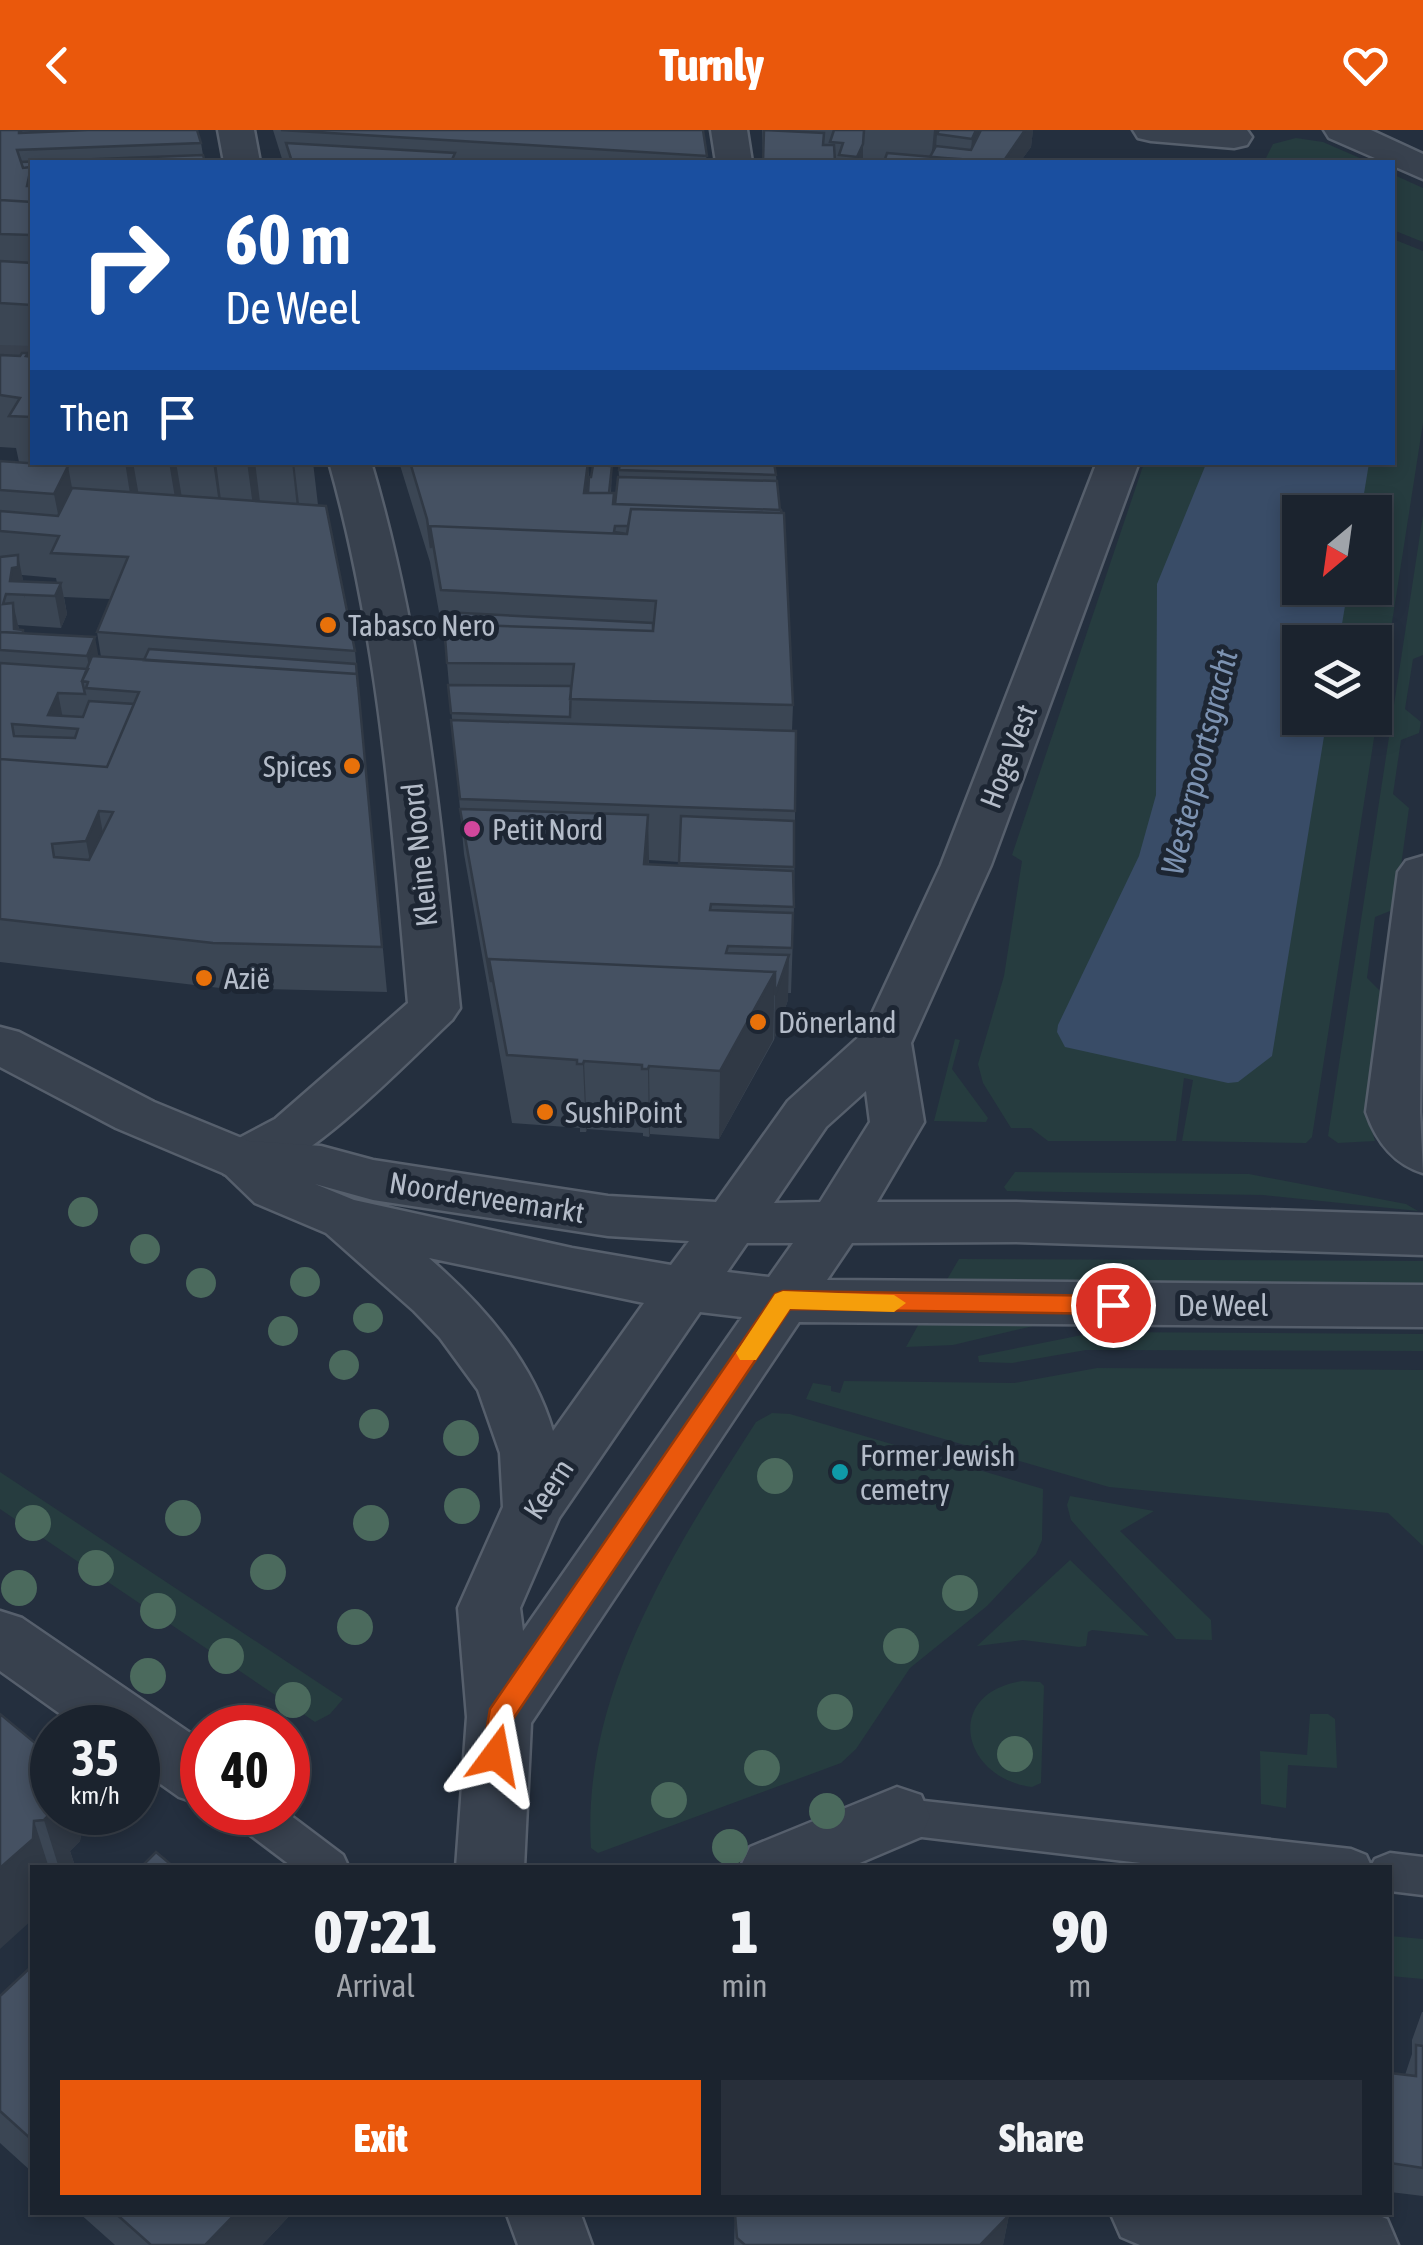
<!DOCTYPE html>
<html lang="en">
<head>
<meta charset="utf-8">
<style>
  :root { --surface:#1b232e; --page:#282f3a; --text:#f1f3f6; --muted:#a0a4aa; --line:#39404a; --accent:#ea580c }
  body { margin:0; font-family:"Asap Condensed",sans-serif; background:var(--page); color:var(--text); height:100vh; display:flex; flex-direction:column; font-size:38px; white-space:nowrap }
  * { box-sizing:border-box; margin:0 }
  p { font-size:32px; color:var(--muted) }
  .icon { flex:none; width:55px; height:55px; fill:none; stroke:currentColor; stroke-width:2; stroke-linecap:round; stroke-linejoin:round }
  .map { position:relative; flex:1; overflow:hidden }
  .panel { position:absolute; left:30px; top:1735px; width:1362px; height:350px; display:flex; flex-direction:column; background:var(--surface); border-radius:0px; box-shadow:0 5px 15px #0003,0 0 0 2px var(--line) }
  .panel>* { flex:none }
  .hud { position:absolute; left:30px; top:30px; width:1365px; height:305px; border-radius:0px; box-shadow:0 5px 15px #0003,0 0 0 2px var(--line); background:#1a4fa0; color:#fff; overflow:hidden }
  .needle { width:65px; rotate:209deg }
  .controls { position:absolute; left:1282px; top:365px; display:grid; gap:20px }
  .controls a { display:grid; place-items:center; width:110px; height:110px; border-radius:0px; background:var(--surface); box-shadow:0 5px 15px #0003,0 0 0 2px var(--line); font-size:50px }
  .speed { position:absolute; left:30px; top:1575px; display:flex; gap:20px; font-size:50px; font-weight:700; text-align:center }
  .speed>* { display:grid; place-content:center; width:130px; height:130px; border-radius:50%; background:var(--surface); box-shadow:0 5px 15px #0003,0 0 0 2px var(--line); line-height:1 }
  .speed small { font-size:25px; font-weight:400 }
  .speed .limit { border:15px solid #d22; background:#fff; color:#111 }
  .pin { position:absolute; display:grid; place-items:center; width:85px; height:85px; color:#fff; margin:-42px; border:5px solid #fff; border-radius:50%; box-shadow:0 2px 10px #0007 }
  .me { position:absolute; width:110px; margin:-55px; rotate:13deg; stroke-linejoin:round; filter:drop-shadow(0 0 8px #0008) }
  .turn { display:flex; align-items:center; gap:35px; height:210px; padding:0 30px; font-size:45px }
  .turn .icon { width:130px; height:130px; stroke-width:2.5 }
  .turn b { display:block; font-size:70px; line-height:85px }
  .then { display:flex; align-items:center; height:95px; padding:0 30px; background:#0003; gap:20px; font-size:38px }
  .eta { display:flex; justify-content:space-evenly; align-items:center; height:170px; text-align:center }
  .eta b { font-size:60px; font-weight:800; line-height:70px }
  .cta { display:flex; gap:20px; margin-top:auto; padding:20px 30px }
  .cta a { flex:1; height:115px; border-radius:0px; background:var(--accent); color:#fff; font-size:40px; font-weight:800; line-height:115px; text-align:center }
  .cta a+a { background:var(--page); color:var(--text) }
  header { display:flex; justify-content:space-between; align-items:center; height:130px; padding:0 30px; background:var(--accent); color:#fff; font-size:45px; font-weight:800 }
  .map>svg:first-child { display:block }
</style>
</head>
<body>
<header><svg class="icon" aria-label="back" viewBox="0 0 24 24"><path d="M15 5l-7 7 7 7"/></svg>Turnly<svg class="icon" aria-label="heart" viewBox="0 0 24 24"><path d="M12 20l-8-8c-3-5 5-10 8-4 3-6 11-1 8 4z"/></svg></header>
<div class="map">
<svg width="1423" height="2115" viewBox="0 0 1423 2115">
  <rect width="100%" height="100%" fill="#242f3e"/>
  <path fill="#263c3f" fill-rule="evenodd" d="M1296,8L1323,12L1369,32H1264L1273,14Z
    M1392,44L1423,58V112L1393,100Z
    M1393,109L1423,121V293L1312,1007L1306,1013L1182,1011L1193,950L1184,948L1176,1011H1048L1031,998H1011L983,953L978,934L1004,846L1022,731L1012,725L1144,333L1392,332ZM1300,382H1375V458H1300ZM1300,512H1375V588H1300Z
    M1423,385V525L1413,529L1405,579L1421,592L1419,603L1401,610L1393,664L1409,678L1395,779L1375,787L1367,848L1383,864L1367,984L1375,1011L1338,1013L1328,1006Z
    M955,909L960,910L952,939L988,988L986,992L934,991Z
    M1015,1042L1249,1044L1406,1074L1418,1081L1263,1065L1007,1061L1004,1057Z
    M959,1129L1423,1131V1161L942,1158Z
    M921,1190L1046,1193L953,1215L906,1217Z
    M1097,1202L1423,1204V1221L1086,1220L1012,1233L979,1232L978,1226Z
    M1097,1238L1423,1240V1416L1388,1383L1109,1357L806,1269L813,1253L831,1256V1261L840,1263L844,1251L1014,1253Z
    M772,1283L790,1284L1043,1359L1042,1410L1036,1424L987,1476L910,1538L856,1619L841,1633L598,1723L591,1718C581,1563 676,1417 756,1292Z
    M0,1342L343,1569L330,1584L315,1592L0,1379Z
    M1070,1366L1154,1381L1120,1401L1211,1490L1212,1510L1176,1509L1071,1390L1067,1375Z
    M1070,1430L1149,1506L1092,1500L1088,1502L1086,1516L1079,1517L1023,1510L977,1516Z
    M1022,1551L1040,1552L1044,1556L1041,1653L1032,1657C961,1648 943,1563 1022,1551Z
    M1310,1584H1328L1335,1589L1337,1638L1288,1635L1286,1678L1261,1674L1260,1621L1307,1625Z
    M1390,1806L1423,1809V1849L1390,1846Z"/>
  <path fill="#394c67" d="M1369,333L1361,382H1300V458H1348L1339,512H1300V588H1327L1272,926L1238,952L1228,953L1065,917L1057,902L1058,895L1139,726L1156,665L1157,454L1206,334Z"/>
  <g fill="none" stroke-linecap="round" stroke-linejoin="round">
    <defs>
      <path id="service" d="M897,1668L1351,1719L1366,1725L1371,1736L1375,1729L1390,1723L1423,1727V1765L1390,1761V1738H1183L897,1704L882,1699L876,1686L882,1673Z
        M231,1682H286L343,1725L349,1738H294L237,1695Z"/>
      <path id="pedestrian" d="M218,0H254L260,32H224Z
        M711,0H747L752,32H716Z
        M0,212L32,214V238L0,236Z
        M329,332H371C424,511 441,693 460,878L452,890C408,931 303,1042 246,1049C239,1049 231,1046 224,1044L216,1030L224,1016L275,989L408,873C392,690 379,510 329,332Z"/>
      <path id="minor" d="M1423,726L1420,982L1423,1043C1393,1034 1376,1011 1366,982L1398,742L1406,731Z
        M0,1481L22,1488L202,1611V1675L179,1667L138,1638V1598H80L0,1541Z
        M897,1657L921,1665L930,1686L921,1707L848,1738H740L750,1717Z
        M1110,2082H1370L1387,2089L1398,2115H1140L1121,2107Z"/>
      <path id="tertiary" d="M1133,0H1247L1252,7L1247,15L1234,18L1151,11L1138,8Z
        M1324,0H1371L1423,24V49L1329,8Z
        M1097,332H1139L991,735L911,913L924,992L877,1072H1016L1423,1085V1125L1016,1112L852,1113L827,1150L1423,1155V1197L799,1192L531,1593L524,1738H456L467,1587L458,1478L503,1377L500,1323L478,1260L440,1208L414,1181L326,1103L255,1073L225,1044L116,998L0,937V897L19,902L154,972L249,1011L321,1016L373,1030L608,1066L716,1072L788,971L863,903L941,735ZM866,961L870,992L820,1072L774,1073L826,997ZM315,1054L373,1070L608,1106L689,1111L671,1135L572,1118L354,1070ZM747,1113H793L769,1147L727,1142ZM429,1128L644,1173L553,1301C532,1230 483,1175 429,1128ZM700,1182L742,1187L523,1501L520,1478L559,1388Z
        M506,2082H580L592,2115H518Z"/>
    </defs>
    <use href="#service" stroke="#565f6c" stroke-width="5"/>
    <use href="#pedestrian" stroke="#565f6c" stroke-width="5"/>
    <use href="#minor" stroke="#565f6c" stroke-width="5"/>
    <use href="#tertiary" stroke="#565f6c" stroke-width="5"/>
    <use href="#service" fill="#38414e" fill-rule="evenodd"/>
    <use href="#pedestrian" fill="#38414e" fill-rule="evenodd"/>
    <use href="#minor" fill="#38414e" fill-rule="evenodd"/>
    <use href="#tertiary" fill="#38414e" fill-rule="evenodd"/>
  </g>
  <g fill="#4b6a5d">
    <circle cx="83" cy="1082" r="15"/>
    <circle cx="145" cy="1119" r="15"/>
    <circle cx="305" cy="1152" r="15"/>
    <circle cx="201" cy="1153" r="15"/>
    <circle cx="368" cy="1188" r="15"/>
    <circle cx="283" cy="1201" r="15"/>
    <circle cx="344" cy="1235" r="15"/>
    <circle cx="374" cy="1294" r="15"/>
    <circle cx="461" cy="1308" r="18"/>
    <circle cx="775" cy="1346" r="18"/>
    <circle cx="462" cy="1376" r="18"/>
    <circle cx="183" cy="1388" r="18"/>
    <circle cx="33" cy="1393" r="18"/>
    <circle cx="371" cy="1393" r="18"/>
    <circle cx="96" cy="1438" r="18"/>
    <circle cx="268" cy="1442" r="18"/>
    <circle cx="19" cy="1458" r="18"/>
    <circle cx="960" cy="1463" r="18"/>
    <circle cx="158" cy="1481" r="18"/>
    <circle cx="355" cy="1497" r="18"/>
    <circle cx="901" cy="1516" r="18"/>
    <circle cx="226" cy="1526" r="18"/>
    <circle cx="148" cy="1546" r="18"/>
    <circle cx="293" cy="1570" r="18"/>
    <circle cx="835" cy="1582" r="18"/>
    <circle cx="1015" cy="1624" r="18"/>
    <circle cx="762" cy="1638" r="18"/>
    <circle cx="669" cy="1670" r="18"/>
    <circle cx="827" cy="1681" r="18"/>
    <circle cx="730" cy="1717" r="18"/>
  </g>
  <path fill="#3b4654" fill-rule="evenodd" d="M0,0L201,13L203,25L32,32V216L0,215Z
    M273,0H703L707,32H283Z
    M762,0H1033L1031,17L1020,32H763Z
    M0,225L32,227V332H313L318,375L355,521L387,862L220,858L0,832V331L19,332L16,318L0,317ZM22,445L56,448L57,453L23,452ZM64,467L110,469L97,502L101,527L24,503L19,499L18,495L61,498L67,484Z
    M399,332H592V335H588L589,347L612,336L611,363H614L615,374L619,347L618,332H774L776,345L793,575L792,601H796L794,777L791,863H788V870L774,910L719,1009L650,1004L649,1007L643,1006V1003L587,999L586,1002H580V998L512,993L464,724L446,521L430,432ZM649,730L679,732V736L649,734Z
    M0,1584L82,1699L80,1711L70,1721L74,1733V1738H32Z
    M32,1836V2042L0,2013V1866Z
    M1422,1882H1423V2066L1390,2062V1943L1405,1945L1412,1924V1910Z
    M78,2082H293L262,2115H115Z
    M735,2084L1009,2085L1003,2115H734Z"/>
  <path fill="#303945" d="M934,0H952L937,4L935,31H931Z
    M976,0H989L970,32L972,9Z
    M1025,0H1033L1031,17L1020,32H1003Z
    M863,14V32H857V27Z
    M31,37L32,47V68L27,56Z
    M125,332H133L139,366L131,370Z
    M169,332H176L182,368L177,380Z
    M213,332H216L221,370L219,374Z
    M247,332H255L260,372L253,376Z
    M292,332H294L299,374L297,378Z
    M588,332L590,375L584,363Z
    M68,336L80,401L66,424L54,364Z
    M18,425L24,456L25,468L24,465L10,451L12,438Z
    M61,453L67,484L61,498L55,466Z
    M13,473L20,504L14,499Z
    M95,507L103,551L91,548L87,526Z
    M58,563L64,594L48,585Z
    M99,681L107,726L95,756L86,711Z
    M648,685L649,729L645,779L644,734Z
    M789,825L788,870L774,910L775,865Z
    M775,842L773,910L719,1009L720,941Z
    M584,931L587,999L586,1002L583,934Z
    M649,936L650,1004L649,1007L648,939Z
    M52,1656V1682H77L82,1699L80,1711L70,1721L74,1733V1738H59L44,1690L45,1663Z
    M34,1691L49,1738H32V1790L0,1819V1738Z
    M237,2082H293L262,2115H205Z
    M1009,2085L1003,2115H980Z"/>
  <path fill="#455162" stroke="#303945" stroke-width="2.5" fill-rule="evenodd" d="M0,0H19V3L88,0H197L201,13L17,20L23,38L31,37L27,56H32V72L0,70Z
    M21,0H88L21,3Z
    M281,0H703L707,26Z
    M764,0L824,3L823,15H834L835,32H763Z
    M834,0H864L863,14L857,27L839,25L843,13L830,12Z
    M939,0H976L972,9L937,4Z
    M981,0H1025L1003,32L930,27L936,16L971,20Z
    M286,13L455,23L451,32H292Z
    M887,23L991,32H884Z
    M203,25L205,32H32V47L31,37L23,38L21,32Z
    M0,70L32,72V105L0,104Z
    M0,131L32,133V175L0,173Z
    M22,223H28L26,226L32,227V287L9,286L20,268L0,265V225L20,226Z
    M0,331L68,336L54,364L0,360Z
    M410,332H588L584,363H614L613,374L781,380L782,383L631,379L628,396H615L614,402L627,404L430,396L431,418L427,389Z
    M620,332H774L776,345L619,340Z
    M593,335L612,336L609,363H588L589,347H591Z
    M618,347L777,351L780,380L615,374Z
    M72,358L326,376L355,521L97,502L128,427L51,423L59,406L0,401V381L58,386Z
    M631,379L784,383L793,575L570,569L574,534L447,533L444,494L653,501L656,471L441,460L430,396L627,404Z
    M18,425V437L12,438L10,451L61,453L55,466L6,464L3,474L13,473L14,499L23,500V503L0,502V427Z
    M443,482L653,493V501L444,494Z
    M0,502L95,507L87,526L0,520Z
    M149,519L356,534L358,557L357,544L144,530Z
    M92,526L357,544L382,817L213,813L0,789V629L107,637L139,562L86,558L88,552L82,551ZM99,681L113,682L89,730L54,727L52,714L86,711Z
    M0,533L88,539L82,551L85,564L58,563L48,585L83,587L89,571L134,574L107,637L0,629ZM12,594L78,599L75,608L14,606Z
    M448,555L571,556L570,587L451,583Z
    M451,590L796,601L795,681L460,669Z
    M460,679L648,685L644,734L793,741L794,777L711,774L710,780L793,783L792,818L728,816L726,823L789,825L775,865V842L489,829L491,852Z
    M681,686L794,691V737L679,733Z
    M489,829L775,842L720,941L649,936L648,939H642V935L584,931L583,934H577V930L507,925Z
    M0,1584L52,1627V1656L45,1663L52,1668V1682L44,1690L34,1691L33,1709L0,1738Z
    M156,1722L175,1738H140Z
    M32,1836V2010L0,1981V1866Z
    M1416,1915L1423,1916V2038L1390,2033V1943L1416,1946Z
    M114,2082H237L205,2115H151Z
    M736,2082H996L1009,2085L980,2115H745L737,2108L735,2084Z"/>
  <path fill="#ea580c" stroke="#983908" stroke-width="2.5" d="M783,1161L1113,1166L1125,1175L1113,1184L790,1179L513,1589L505,1633L496,1637L486,1633L482,1625L490,1579L775,1164Z"/>
  <path fill="#f59e0b" d="M783,1161L894,1165L906,1173L894,1182L790,1179L756,1230H740L736,1223L740,1217L775,1164Z"/>
  <g fill="#e8710a" stroke="#1d2633" stroke-width="4">
    <circle cx="328" cy="495" r="10"/>
    <circle cx="352" cy="636" r="10"/>
    <circle cx="204" cy="848" r="10"/>
    <circle cx="758" cy="892" r="10"/>
    <circle cx="545" cy="982" r="10"/>
  </g>
  <circle fill="#d1479c" stroke="#1d2633" stroke-width="4" cx="472" cy="699" r="10"/>
  <circle fill="#0f9aa8" stroke="#1d2633" stroke-width="4" cx="840" cy="1342" r="10"/>
  <g text-anchor="middle" dominant-baseline="central" stroke-width="10" stroke-linejoin="round" paint-order="stroke">
    <g font-size="30" fill="#b4bcc9" stroke="#1d2633" text-anchor="start">
      <text x="348" y="495">Tabasco Nero</text>
      <text x="332" y="636" text-anchor="end">Spices</text>
      <text x="492" y="699">Petit Nord</text>
      <text x="224" y="848">Azië</text>
      <text x="778" y="892">Dönerland</text>
      <text x="565" y="982">SushiPoint</text>
      <text x="860" y="1325">Former Jewish<tspan x="860" dy="34">cemetry</tspan></text>
    </g>
    <g font-size="30" fill="#b4bcc9" stroke="#1d2633">
      <text transform="translate(1008 626) rotate(-69)">Hoge Vest</text>
      <text transform="translate(419 725) rotate(-96)">Kleine Noord</text>
      <text transform="translate(487 1067) rotate(9)">Noorderveemarkt</text>
      <text x="1223" y="1175">De Weel</text>
      <text transform="translate(548 1359) rotate(-57)">Keern</text>
    </g>
    <g font-size="32" font-style="italic" fill="#7c92b1" stroke="#1d2633">
      <text transform="translate(1199 632) rotate(-76)">Westerpoortsgracht</text>
    </g>
  </g>
</svg>
<div class="controls">
<a><svg class="needle" viewBox="-14 -14 28 28"><path d="M0-13l5 13h-10z" fill="#e53935"/><path d="M0 13l5-13h-10z" fill="#a0a4aa"/></svg></a>
<a><svg class="icon" aria-label="layers" viewBox="0 0 24 24"><path d="M12 4l9 5-9 5-9-5zM3 14l9 5 9-5"/></svg></a>
</div>
<div class="speed"><div>35<small>km/h</small></div><div class="limit">40</div></div>
<div class="pin" style="left:1113px;top:1175px;background:#d93025"><svg class="icon" aria-label="arrive" viewBox="0 0 24 24"><path d="M6 21V4h12l-3 4 3 4H6"/></svg></div>
<svg class="me" style="left:496px;top:1625px" viewBox="-20 -20 40 40"><path d="M0-17L14 15 0 8-14 15z" fill="#ea580c" stroke="#fff" stroke-width="4"/></svg>
<div class="hud">
<div class="turn"><svg class="icon" aria-label="right" viewBox="0 0 24 24"><path d="M7 20v-9h11M14 6l5 5-5 5"/></svg><div><b>60 m</b>De Weel</div></div>
<div class="then">Then<svg class="icon" aria-label="arrive" viewBox="0 0 24 24"><path d="M6 21V4h12l-3 4 3 4H6"/></svg></div>
</div>
<section class="panel">
<div class="eta">
<div><b>07:21</b><p>Arrival</p></div>
<div><b>1</b><p>min</p></div>
<div><b>90</b><p>m</p></div>
</div>
<div class="cta"><a>Exit</a><a>Share</a></div>
</section>
</div>
</body>
</html>
